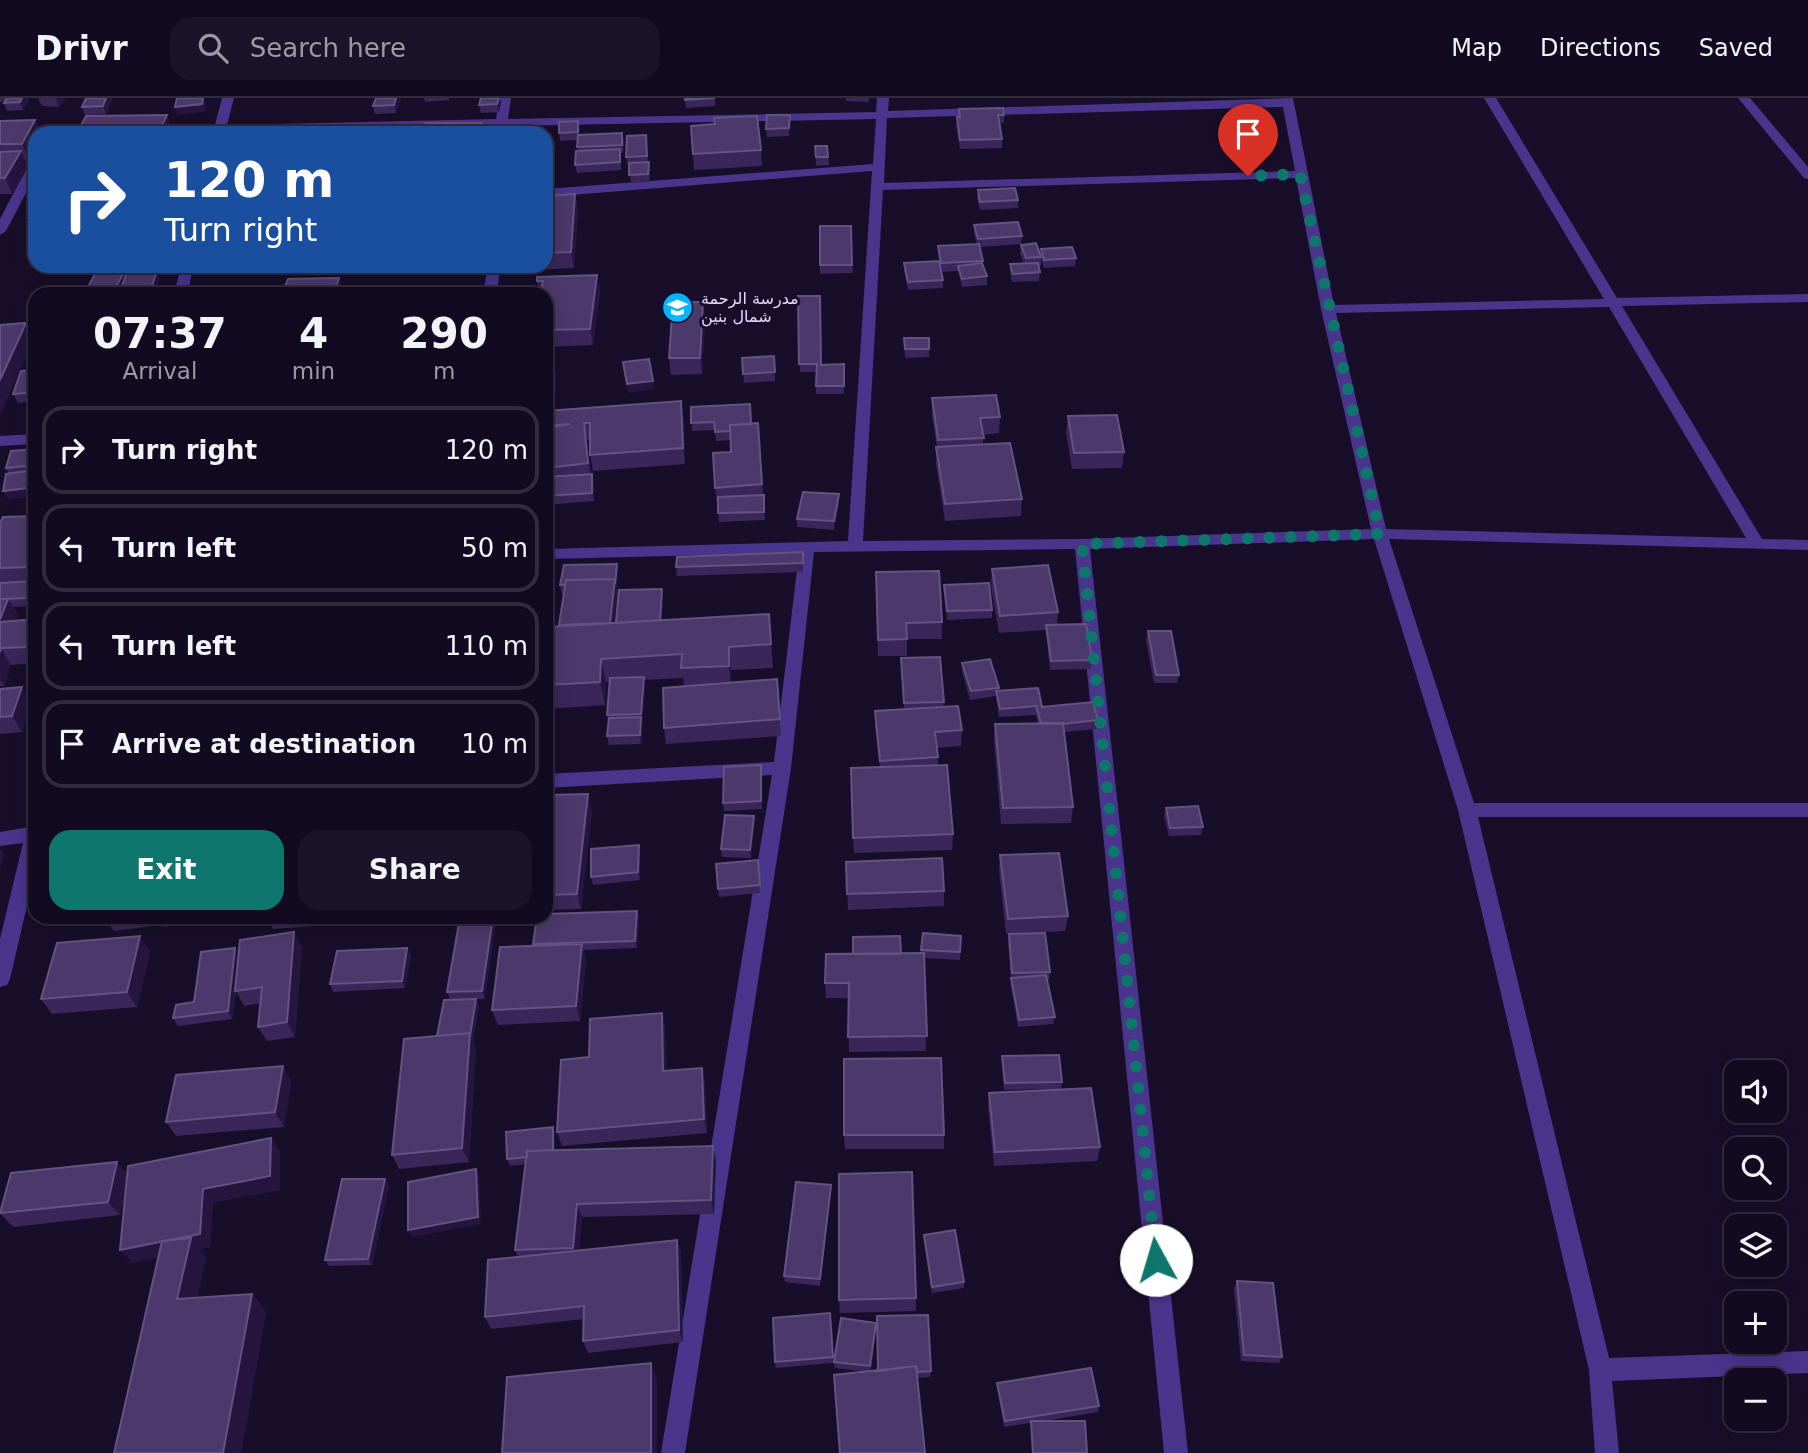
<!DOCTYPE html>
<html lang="en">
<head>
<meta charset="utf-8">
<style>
  :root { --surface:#120a20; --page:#1b1329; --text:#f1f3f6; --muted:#9c9aa5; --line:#312b3e; --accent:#0f766e }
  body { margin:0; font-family:"DejaVu Sans",Vazirmatn,sans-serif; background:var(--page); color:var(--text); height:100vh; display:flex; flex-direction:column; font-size:26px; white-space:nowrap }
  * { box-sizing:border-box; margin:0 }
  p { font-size:23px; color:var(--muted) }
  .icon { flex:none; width:38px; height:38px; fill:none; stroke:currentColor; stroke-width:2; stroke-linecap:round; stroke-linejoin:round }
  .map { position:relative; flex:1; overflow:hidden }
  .details { position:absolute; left:28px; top:189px; width:525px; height:637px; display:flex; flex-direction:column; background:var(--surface); border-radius:21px; box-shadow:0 4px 18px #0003,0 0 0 2px var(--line) }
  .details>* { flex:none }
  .banner { position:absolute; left:28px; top:28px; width:525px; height:147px; border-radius:21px; box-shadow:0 4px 18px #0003,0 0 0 2px var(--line); background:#1a4fa0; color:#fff; overflow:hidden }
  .controls { position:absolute; left:1724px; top:962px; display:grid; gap:14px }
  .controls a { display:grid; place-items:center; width:63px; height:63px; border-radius:14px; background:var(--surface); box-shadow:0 4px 18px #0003,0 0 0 2px var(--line); font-size:35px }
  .pin { position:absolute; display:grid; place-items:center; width:60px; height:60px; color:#fff; margin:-72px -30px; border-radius:50% 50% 50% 0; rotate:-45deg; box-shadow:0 0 7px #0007 }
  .pin .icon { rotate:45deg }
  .me { position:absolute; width:77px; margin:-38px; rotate:354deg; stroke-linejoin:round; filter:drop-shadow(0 0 5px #0008) }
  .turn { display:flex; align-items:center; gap:24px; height:147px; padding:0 21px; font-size:32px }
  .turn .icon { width:91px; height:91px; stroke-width:2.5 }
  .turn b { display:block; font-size:49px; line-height:60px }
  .eta { display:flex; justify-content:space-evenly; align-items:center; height:119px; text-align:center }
  .eta b { font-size:42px; font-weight:800; line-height:49px }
  .button { display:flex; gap:14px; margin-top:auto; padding:14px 21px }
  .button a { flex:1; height:80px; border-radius:21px; background:var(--accent); color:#fff; font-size:28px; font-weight:800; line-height:80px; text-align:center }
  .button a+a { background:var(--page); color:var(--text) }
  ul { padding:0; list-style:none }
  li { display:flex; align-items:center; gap:21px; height:88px; margin:0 14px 10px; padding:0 7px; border:4px solid var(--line); border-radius:21px }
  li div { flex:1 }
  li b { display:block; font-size:26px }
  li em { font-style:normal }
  header { display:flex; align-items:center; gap:42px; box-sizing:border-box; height:98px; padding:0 35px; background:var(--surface); border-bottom:2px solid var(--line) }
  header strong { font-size:33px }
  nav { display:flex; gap:38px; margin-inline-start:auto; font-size:24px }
  .search { width:490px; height:63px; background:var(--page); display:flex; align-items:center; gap:18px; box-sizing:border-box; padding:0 24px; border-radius:21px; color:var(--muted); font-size:26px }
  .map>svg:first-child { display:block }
</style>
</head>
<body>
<header>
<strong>Drivr</strong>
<div class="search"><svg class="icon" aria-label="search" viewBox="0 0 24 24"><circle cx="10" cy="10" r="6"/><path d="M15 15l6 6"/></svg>Search here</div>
<nav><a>Map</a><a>Directions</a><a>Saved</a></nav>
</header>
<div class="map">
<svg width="1808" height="1355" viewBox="0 0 1808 1355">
  <rect width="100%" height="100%" fill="#180e2a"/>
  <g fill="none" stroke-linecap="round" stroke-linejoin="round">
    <path fill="#4a358d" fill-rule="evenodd" d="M222,0H234L227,27L496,21L499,0H511L508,21L876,14L877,0H889L888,13L1293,0L1334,207L1604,201L1484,0H1496L1617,200L1808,196V204L1622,208L1762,441L1808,442V452L1389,441L1474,705H1808V719H1478L1609,1260L1808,1253V1275L1612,1283L1619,1355H1595L1589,1272L1458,712L1374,441L1090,451L1188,1355H1164L1075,451L814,454L791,670L685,1355H661L772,677L546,690V676L774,664L799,455L546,461V451L848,443L872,73L546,99V91L873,66L876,21L507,28L505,35H495V28L149,35L145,32L151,29L215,27ZM1283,9L1295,73L884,85L887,20ZM1296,80L1321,211L1371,431L1082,441L863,443L883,92ZM1609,209L1746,440L1386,431L1336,215Z
      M1738,0H1750L1808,69V81L1804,80Z
      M0,28L102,29L108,32L104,35L0,34Z
      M35,62V78L6,133L0,137V121L29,66Z
      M181,168H193L188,196H174Z
      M488,168H500L497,196H483Z
      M35,336V346L0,348V338Z
      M35,728V773L10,881L7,887L0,889V841L23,745L0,748V734Z"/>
  </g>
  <path fill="#3a2659" d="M0,0H28L29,2L23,12L7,13L4,5L5,3L0,4Z
    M38,0H66L59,9L42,8Z
    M113,0L106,16L85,17L82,9Z
    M401,0L396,15L375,16L373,8Z
    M424,0H449V2L425,4Z
    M481,0H500L501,5L499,14L481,15L479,7Z
    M685,0H715V8L686,10Z
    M846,0H869V4L846,3Z
    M959,11L1004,17V25H1000L1002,41V50L960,51L956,27L957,19H959Z
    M790,17L789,38L767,39L766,31Z
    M35,22L41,35H35V50L29,62H25L28,69L12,96H0V23Z
    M580,31L579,37L622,35L624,43L623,55H621V72L577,75L575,67L578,53L577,42L560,43L559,35Z
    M646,37L648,64L650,72L649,84L631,85L629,67H628L626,59Z
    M815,48H827L829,67L816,68Z
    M761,52L762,68L694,72L693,56Z
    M978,92L1018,102V110L980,112L977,100Z
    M575,96L578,112L574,170L535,172L534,168H546V98Z
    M35,110V131H31L27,123Z
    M974,127L1022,138L1021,146L980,149L983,166L987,178V187L962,189L958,173L941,174L943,182V190L908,192L904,173V165L939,163L938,148L977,146L974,135Z
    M851,128L853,175L820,176V167Z
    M1021,147L1041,158V151L1076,160L1075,168L1044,170L1041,161V167H1039L1040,174L1039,183L1012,184L1010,175V166H1024L1020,155Z
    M366,168H385L384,174L368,175Z
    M389,168H436L389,169Z
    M597,177L600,193L593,247L546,249V196H539L537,183Z
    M339,180L342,189L339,196H284L283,193Z
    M798,198L821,267L844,266V296H816V274H800Z
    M705,220L702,276L671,277L669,260Z
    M904,240L929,251V259L905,260Z
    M774,258L775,283L744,285L742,260Z
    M554,270L556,279L554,312L684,320L685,366L593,373L590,357V342H587L591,376H592L594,384V403L546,407V271Z
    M35,272V313L32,307L34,303L18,305L13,296Z
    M932,300L1000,319L999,335L983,337V346L1022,401L1021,418L945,423L936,366L937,349L932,317Z
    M691,309L751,326L758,325L765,422L719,424L718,406H717L715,390L731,354V342L716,343L715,332L692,333Z
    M1068,318L1124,354L1122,370L1072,371L1066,334Z
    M35,351V398L8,401L3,393L9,376L6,370Z
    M839,396V405L834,432L797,429V421Z
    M35,418V504L34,508L13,509L18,517L16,522L35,521V565L11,567L4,588H0V425Z
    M803,463V474L677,478L676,469Z
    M617,466L618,474L617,489L618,497L662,491L663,499L662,522L769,516L773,570L731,572V585L777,581L781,638L666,646L664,630L684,588L683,580L644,582L645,587L641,646L609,647L607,638L609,625L607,617L610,584H606L605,607L547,611L546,605V537L559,528L564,496H562L560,487Z
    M992,471L1058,514L1057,527L1092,562L1091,571L1050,572L1046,532L999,535L991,488Z
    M876,474L942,524V541H907V558H878Z
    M944,487L992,512V520L947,522Z
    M1148,533L1179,577L1177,585H1154L1146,542Z
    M962,565L999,590V592L1042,609L1098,622L1097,631L1064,634L1073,709L1071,725L1001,726L994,642L995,626L1038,625L1036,617L999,619L996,598L970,602L962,573Z
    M901,569L944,604L943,609L962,632L961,648L937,650L938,667L953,736L952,752L854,755L851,670L880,669L875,629V613L904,611Z
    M22,589L32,606L22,634L0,636V591Z
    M761,667L762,711L724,713L723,705Z
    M546,697L592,712L581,811L546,812Z
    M1166,710L1203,729L1201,737L1169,738L1164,718Z
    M754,718V726L751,760L722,759L721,751Z
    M640,755V782L593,787L591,779Z
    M1000,757L1068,818L1065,833L1006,836L999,773Z
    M758,762L760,795L719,799L718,791Z
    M846,764L944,793V808L848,812Z
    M637,813L639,821L637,850L583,852L586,861L580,923L498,927L492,912L534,848L533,846Z
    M110,819H226L163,829L160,824L159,827L114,833L108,825Z
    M267,819H341L340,826L273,831Z
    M383,819H436L385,823Z
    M460,819L485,901H476L479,908L473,943L476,950L469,1064L399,1071L392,1057L450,902L447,894Z
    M1009,836L1050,874L1049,882H1047L1055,919L1053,926L1018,929L1011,888V880L1008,844Z
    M961,838L960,862L924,860L926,953L849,954L848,900H826L825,885L901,855H921V852Z
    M302,849L295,939L267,943L258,929L260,905L244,908L236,893L232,921L178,928L173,920L194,904L239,856Z
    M407,850L411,858L405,890L333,894L330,886Z
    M150,854L137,909L52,916L41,901Z
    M662,915L665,930L666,973L705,985L707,1035L562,1048L557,1034L589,959Z
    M1002,958L1062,984L1061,991L1100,1049L1097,1063L994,1068L988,1009L989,995L1059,991L1004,992L1002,966Z
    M283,968L291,983L284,1029L176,1038L166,1024Z
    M553,1029L555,1036V1052L716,1062L714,1116L582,1119L579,1152L677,1142L681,1155L683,1244L588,1255L583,1243L584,1221L491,1231L485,1219L518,1159L515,1152L526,1066L510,1068L507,1061Z
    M844,1037H944V1051H845Z
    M271,1040L280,1054V1092L213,1104L210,1149L199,1151L206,1159L197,1200L252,1196L266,1214L241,1355H114L158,1159L132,1165L126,1089L120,1117L13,1129L0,1115L127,1076Z
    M385,1081L389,1088L372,1167L329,1168L325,1162Z
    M831,1087V1094L820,1188L785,1184L784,1178Z
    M924,1137L964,1184V1190L932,1195L924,1143Z
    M1237,1183L1282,1259L1279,1265L1241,1263L1234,1190Z
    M916,1200V1213L840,1215L839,1202Z
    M830,1215L833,1265L776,1270L775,1264Z
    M876,1231L871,1273H931L930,1279L917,1280L835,1270L834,1264Z
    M997,1285L1099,1308L1098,1314L1044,1323L1087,1355H1032L1031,1325L1004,1329L997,1291Z"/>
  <path fill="#25153f" d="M22,0H28L29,2L23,12L20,4Z
    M56,0H66L59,9Z
    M106,0H113L106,16L103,8Z
    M203,0H204L206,6L205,14L178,17L175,9Z
    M396,0H401L396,15L394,7Z
    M499,0H500L501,5L499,14L497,6Z
    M167,17L173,33L171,35H158Z
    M35,22L41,35H35V50L29,62L22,46Z
    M482,25L484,35H479Z
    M21,53L28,69L12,96L5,80Z
    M575,96L578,112L574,170L571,154Z
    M157,173L160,181L155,196H149Z
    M123,176L126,184L120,196H112Z
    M597,177L600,193L593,247L590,231Z
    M339,180L342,189L339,196H336L335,192Z
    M703,204L705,220L702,276L700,260Z
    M26,225L34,242L0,317V282Z
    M554,270L556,279L553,329L551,320Z
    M653,283L654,291L628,295L627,286Z
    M681,303L684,320L685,366L683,350Z
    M584,325L587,342L591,381L588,365Z
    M592,376L594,384V403L592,395Z
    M35,389V398L8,401L3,393Z
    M839,396V405L834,432V423Z
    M617,466L618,474L617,489L618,497L613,543L609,526Z
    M35,483V504L34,508L29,500Z
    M662,491L663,499L660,545L659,537Z
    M8,501L18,517L9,540L0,525V522Z
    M35,531V560L28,549Z
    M729,549L731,572V592L729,568Z
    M1,550L11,567L4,588L0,582V554Z
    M601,561L606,584L605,607L600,584Z
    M644,579L645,587L641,646L640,637Z
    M22,589L32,606L22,634L12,618Z
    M588,696L592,712L581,811L577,796Z
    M754,718V726L751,760L750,752Z
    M639,747L640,755V782L638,774Z
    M0,750L4,756L0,771Z
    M637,813L639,821L637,850L635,843Z
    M154,819H157L160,824L159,827Z
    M336,819H341L340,826Z
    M493,819H497L485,901L482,893Z
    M294,834L302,849L295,939L287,924Z
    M140,838L150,854L137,909L127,894Z
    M582,846L586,861L580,923L576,908Z
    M235,850L240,857L232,921L228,913Z
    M407,850L411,858L405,890L402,883Z
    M476,901L479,908L473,943L476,950L469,1064L462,1050L470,942Z
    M662,915L665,930L666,988L663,973Z
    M283,968L291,983L284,1029L275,1014Z
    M702,970L705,985L707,1035L704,1021Z
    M553,1029L555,1036V1063L552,1056Z
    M271,1040L280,1054V1092L213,1104L210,1149L199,1151L206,1159L193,1219L177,1201L188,1153L132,1165L120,1152Z
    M713,1048L716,1062L714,1116L711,1102Z
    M117,1064L128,1077L120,1117L108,1104Z
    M476,1071L479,1078L481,1126L412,1139L408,1132Z
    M385,1081L389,1088L372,1167L368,1161Z
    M831,1087V1094L820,1188V1181Z
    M577,1106L582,1119L578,1163L573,1150Z
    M677,1142L681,1155L683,1244L679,1232Z
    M252,1196L266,1214L241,1355H223Z
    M876,1225V1231L870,1274V1268Z
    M651,1265L657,1282V1355H651Z"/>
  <path fill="#4c396b" stroke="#645282" stroke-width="2" d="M7,0H22L20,4L4,5Z
    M86,0H106L103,8L82,9Z
    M177,0H203L202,6L175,9Z
    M376,0H396L394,7L373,8Z
    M481,0H499L497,6L479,7Z
    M685,0H715L685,2Z
    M1003,10L1004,17H998L1002,41L960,42L957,19H960L959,11Z
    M167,17L158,35H77L86,18Z
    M767,17H790L789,30L766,31Z
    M757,18L761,52L693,56L691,28L715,26L714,20Z
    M35,22L22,46H0V23Z
    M578,23V34L559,35V24Z
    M425,25H482L479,35H422Z
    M387,29L385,35H315L317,30Z
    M622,35V47L577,49L578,37Z
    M646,37L647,58L626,59L627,38Z
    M815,48H827L828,59H816Z
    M620,51V64L575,67L576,53Z
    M21,53L5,80H0V54Z
    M649,64L648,76L629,77V65Z
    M1015,90L1018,102L980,104L978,92Z
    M575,96L571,154L546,155V98Z
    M35,110V122L27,123Z
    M1018,124L1022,138L978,141L974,127Z
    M820,128H851L852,167H820Z
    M1036,145L1041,159L1026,160L1021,147Z
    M979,146L983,163L941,165L938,148Z
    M1072,149L1076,160L1044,162L1041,151Z
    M939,163L943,182L908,184L904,165Z
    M982,165L987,178L962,181L958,168Z
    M1038,165L1040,174L1013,176L1010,166Z
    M157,173L149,196H119L127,174Z
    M95,176H123L112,196H84Z
    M597,177L590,231L546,232V196H541L543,183H537V179Z
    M339,180L335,192L283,193L288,181Z
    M798,198H820L821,267L844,266V288H816L817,266H799Z
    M673,204H703L700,260H669Z
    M26,225L0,282V227Z
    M904,240H929V251H905Z
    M774,258L775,274L743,276L742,260Z
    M649,261L653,283L627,286L623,264Z
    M554,270L551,313H546V271Z
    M35,272V294L13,296L21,273Z
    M996,297L1000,319L980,320L984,340L938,342L932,300Z
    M681,303L683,350L590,357V325H584L588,365L546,370V330L570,326L546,328V313Z
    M750,306L751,326L730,327V333L715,334L714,324L691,325V309Z
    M1117,317L1124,354L1074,355L1068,318Z
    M758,325L762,386L715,390L713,355L731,354L730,327Z
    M1010,345L1022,401L945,406L936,349Z
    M35,351V367L6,370L11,353Z
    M35,372V389L3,393L6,376Z
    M592,376V395L546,398V379Z
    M803,394L839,396L834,423L797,421Z
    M764,397V414L718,415V399Z
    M35,418V462L32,469L0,470V425L3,419Z
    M803,454V465L676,469L677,459Z
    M617,466L615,486V481L566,482L565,487H560L564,467Z
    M1048,467L1058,514L1000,518L992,471Z
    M939,473L942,524L906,525L907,541L878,542L876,474Z
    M615,481L610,525L559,527L566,482Z
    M35,483L29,500L0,501V485Z
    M989,485L992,512L947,513L944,487Z
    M662,491L660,522L616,525L619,492Z
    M0,501H8L0,522Z
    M769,516L771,546L729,549V568L681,570L682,556L601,561L600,584L546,587L547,529Z
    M35,521V531L28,549L1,550L0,554V524Z
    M1086,526L1092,562L1051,563L1046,527Z
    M1148,533H1171L1179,577H1156Z
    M940,559L944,604L904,605L901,560Z
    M990,561L999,590L971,593L962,565Z
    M644,579L641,616L607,617L610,580Z
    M777,581L780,621L664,630L663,590Z
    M22,589L12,618L0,619V591Z
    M1038,590L1042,609L1093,604L1098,622L1063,626L1041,625L1036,608L1000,611L996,593Z
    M958,608L962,632L935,634L938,659L880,663L875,613Z
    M641,619L640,637L607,638L609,620Z
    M1063,625L1073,709L1003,710L995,626Z
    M761,667V703L723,705L724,669Z
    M947,667L953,736L853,740L851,670Z
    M588,696L577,796L546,797V697Z
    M1198,708L1203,729L1170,730L1166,710Z
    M725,717L754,718L750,752L721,751Z
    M639,747L638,774L591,779V751Z
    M1059,755L1068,818L1008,821L1000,757Z
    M942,760L944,793L847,796L846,764Z
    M758,762L760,787L718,791L716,766Z
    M637,813L635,843L533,846L537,819H546V816Z
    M110,819H154L108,825Z
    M460,819H493L482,893L447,894Z
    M294,834L287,924L258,929L262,889L235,893L240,842Z
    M923,835L961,838L960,854L921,852Z
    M1045,835L1050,874L1012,875L1009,836Z
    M140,838L127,894L41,901L57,845Z
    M900,838L901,856H853V839Z
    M582,846L576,908L492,912L500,849Z
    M235,850L228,913L173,920L176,907L194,904L201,854Z
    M407,850L402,883L330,886L337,853Z
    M924,855L927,938L848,939L849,885H825L826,856Z
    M1046,877L1055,919L1019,922L1011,880Z
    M476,901L470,938V935L437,938L444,902Z
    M662,915L663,973L702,970L704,1021L557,1034L561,962L589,959L590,921Z
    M470,935L462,1050L392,1057L404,941Z
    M1059,957L1062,984L1005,985L1002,958Z
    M941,960L944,1037H844V961Z
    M283,968L275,1014L166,1024L176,977Z
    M1091,990L1100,1049L995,1054L989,995Z
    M553,1029V1052L527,1053V1059L507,1061L506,1034Z
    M271,1040L270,1078L203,1091L200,1136L120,1152L128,1068Z
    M713,1048L711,1102L577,1106L573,1150L515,1152L527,1053Z
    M117,1064L108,1104L0,1115L11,1075Z
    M476,1071L478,1119L408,1132V1084Z
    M912,1074L916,1200L839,1202V1076Z
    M342,1081H385L368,1161L325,1162Z
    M796,1084L831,1087L820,1181L784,1178Z
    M955,1132L964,1184L932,1189L924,1137Z
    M191,1140L177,1201L252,1196L223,1355H114L162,1143Z
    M677,1142L679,1232L583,1243L584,1208L485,1219L488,1162Z
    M1237,1183L1273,1185L1282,1259L1244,1257Z
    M830,1215L833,1259L775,1264L773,1220Z
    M928,1217L931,1273L917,1274L916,1268L878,1273L877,1218Z
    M841,1220L876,1225L870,1268L834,1264Z
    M651,1265V1355H502L507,1279Z
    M916,1268L925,1355H840L834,1277Z
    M1091,1270L1099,1308L1005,1323L997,1285Z
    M1031,1323H1085L1087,1355H1033Z"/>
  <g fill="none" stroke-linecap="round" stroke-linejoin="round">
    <path stroke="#0f766e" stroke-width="12" stroke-dasharray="0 21.6" d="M1156,1162L1082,446L1380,436L1300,76L1248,78"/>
  </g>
  <defs>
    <symbol id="school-disc" viewBox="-11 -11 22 22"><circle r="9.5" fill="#03b4ff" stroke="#180e2a"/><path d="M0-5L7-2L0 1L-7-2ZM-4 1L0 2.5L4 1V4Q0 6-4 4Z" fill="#fff"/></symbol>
  </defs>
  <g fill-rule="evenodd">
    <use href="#school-disc" x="660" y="192" width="35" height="35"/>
  </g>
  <g text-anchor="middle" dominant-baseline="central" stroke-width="6" stroke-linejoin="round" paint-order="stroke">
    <g font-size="16" fill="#e4d7ff" stroke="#180e2a" text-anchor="start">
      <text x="701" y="200">مدرسة الرحمة<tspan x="701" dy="18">شمال بنين</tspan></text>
    </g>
  </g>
</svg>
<div class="controls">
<a><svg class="icon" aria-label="sound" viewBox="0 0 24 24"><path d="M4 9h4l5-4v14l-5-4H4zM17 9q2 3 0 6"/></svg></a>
<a><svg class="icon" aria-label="search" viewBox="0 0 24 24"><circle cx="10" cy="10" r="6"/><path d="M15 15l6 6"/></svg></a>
<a><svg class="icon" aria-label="layers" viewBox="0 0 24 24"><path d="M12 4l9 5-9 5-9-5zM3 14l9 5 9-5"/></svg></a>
<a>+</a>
<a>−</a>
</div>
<div class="pin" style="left:1248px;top:78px;background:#d93025"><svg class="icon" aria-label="arrive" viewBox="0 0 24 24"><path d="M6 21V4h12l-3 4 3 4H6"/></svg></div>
<svg class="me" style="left:1156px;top:1162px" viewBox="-20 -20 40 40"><circle r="19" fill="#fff"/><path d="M0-13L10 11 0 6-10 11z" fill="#0f766e"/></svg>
<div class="banner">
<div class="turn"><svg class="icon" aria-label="right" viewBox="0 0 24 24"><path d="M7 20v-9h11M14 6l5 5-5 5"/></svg><div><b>120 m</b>Turn right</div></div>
</div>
<section class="details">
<div class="eta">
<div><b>07:37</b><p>Arrival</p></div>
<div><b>4</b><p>min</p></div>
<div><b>290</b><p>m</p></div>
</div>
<ul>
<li><svg class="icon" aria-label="right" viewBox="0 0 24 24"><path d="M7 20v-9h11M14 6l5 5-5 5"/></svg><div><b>Turn right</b></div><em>120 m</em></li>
<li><svg class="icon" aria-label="left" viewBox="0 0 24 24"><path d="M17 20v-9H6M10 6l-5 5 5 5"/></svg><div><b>Turn left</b></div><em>50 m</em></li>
<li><svg class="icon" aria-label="left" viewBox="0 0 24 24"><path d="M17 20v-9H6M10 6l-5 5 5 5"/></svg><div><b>Turn left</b></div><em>110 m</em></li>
<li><svg class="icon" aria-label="arrive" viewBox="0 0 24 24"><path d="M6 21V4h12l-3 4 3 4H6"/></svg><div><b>Arrive at destination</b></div><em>10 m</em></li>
</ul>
<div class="button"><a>Exit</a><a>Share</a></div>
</section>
</div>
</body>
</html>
